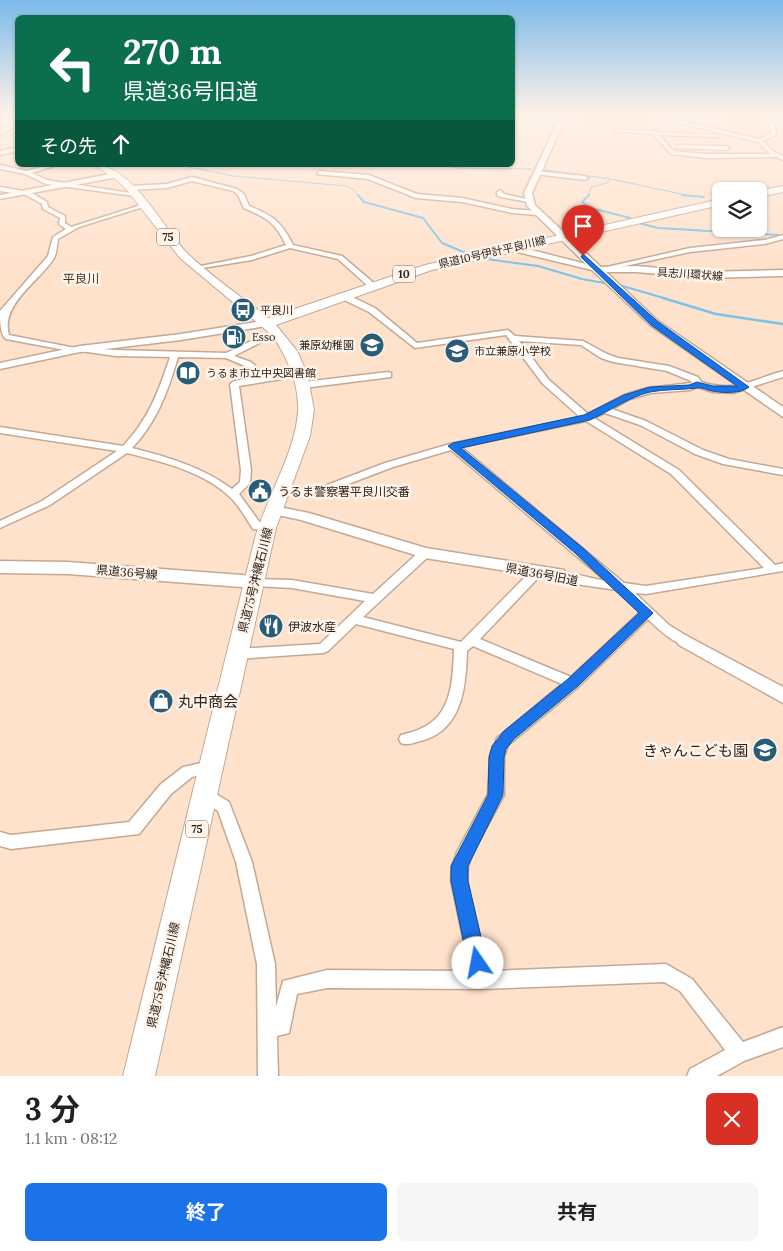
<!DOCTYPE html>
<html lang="ja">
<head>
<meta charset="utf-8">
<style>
  :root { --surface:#fff; --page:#f6f6f6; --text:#202124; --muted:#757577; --accent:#1a73e8 }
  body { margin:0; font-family:Lora,"Noto Sans JP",serif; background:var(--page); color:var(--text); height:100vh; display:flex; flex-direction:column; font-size:19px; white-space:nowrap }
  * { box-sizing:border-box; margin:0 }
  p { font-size:16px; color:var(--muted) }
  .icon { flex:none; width:28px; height:28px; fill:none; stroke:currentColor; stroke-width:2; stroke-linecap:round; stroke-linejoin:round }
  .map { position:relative; height:1076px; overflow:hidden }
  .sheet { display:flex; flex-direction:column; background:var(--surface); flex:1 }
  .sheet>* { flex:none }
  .guide { position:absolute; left:15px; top:15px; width:500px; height:152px; border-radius:8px; box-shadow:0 1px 4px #0004; background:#0b6e4f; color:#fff; overflow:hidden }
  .buttons { position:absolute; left:712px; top:182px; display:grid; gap:10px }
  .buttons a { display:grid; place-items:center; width:55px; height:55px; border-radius:8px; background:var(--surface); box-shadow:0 1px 4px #0004; font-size:25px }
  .pin { position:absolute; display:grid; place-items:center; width:42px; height:42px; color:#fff; margin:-51px -21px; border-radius:50% 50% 50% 0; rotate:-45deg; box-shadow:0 0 5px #0007 }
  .pin .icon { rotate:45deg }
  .me { position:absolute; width:55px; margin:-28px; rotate:348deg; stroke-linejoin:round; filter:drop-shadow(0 0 4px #0008) }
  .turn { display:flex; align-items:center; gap:18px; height:105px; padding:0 25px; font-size:22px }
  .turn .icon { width:65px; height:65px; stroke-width:2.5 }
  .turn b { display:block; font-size:35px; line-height:42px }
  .then { display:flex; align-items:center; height:48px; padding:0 25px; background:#0003; gap:10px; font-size:19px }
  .round { display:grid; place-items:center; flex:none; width:52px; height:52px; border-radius:8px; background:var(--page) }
  .headline { display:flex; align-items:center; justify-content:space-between; height:85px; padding:0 25px }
  h1 { font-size:30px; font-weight:700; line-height:38px }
  .primary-button { display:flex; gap:10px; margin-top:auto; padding:10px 25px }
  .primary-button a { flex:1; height:58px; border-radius:8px; background:var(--accent); color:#fff; font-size:20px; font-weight:700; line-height:58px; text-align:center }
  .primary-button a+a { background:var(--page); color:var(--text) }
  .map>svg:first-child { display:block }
</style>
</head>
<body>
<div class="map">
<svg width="783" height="1076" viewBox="0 0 783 1076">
  <rect width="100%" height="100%" fill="#ffe2cc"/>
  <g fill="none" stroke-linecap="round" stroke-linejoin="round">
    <path stroke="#7bc3ec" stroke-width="1" d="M179,165L233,176L346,186L354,190L359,197
      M442,165L457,168L532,169
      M545,170L611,179L695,197
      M588,197L591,187L607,183L610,179"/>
    <path stroke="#7bc3ec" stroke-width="2" d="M358,195L364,202L423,218L442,243L473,256
      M589,195L582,202L591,208L630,218
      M682,195L704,197
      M639,223L658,228L778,235
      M479,258L538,266L582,279L610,284
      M619,285L667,299"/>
    <path stroke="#7bc3ec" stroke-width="2.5" d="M663,298L716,314L783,324"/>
    <defs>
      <path id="minor" d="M646,115H655L759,139L771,133L770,124L783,115V118L774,124L776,135L763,141L773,151L783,156V160L776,157L707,158L671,154L653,134L614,131L616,130L651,131L653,130L656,132L717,135L719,137L659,135L673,151L707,154H770L758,142Z
        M512,118L557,120L559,121L557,122L512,120Z
        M18,127V130L7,137L3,136Z
        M678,145L727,146L730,148L727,150L676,148Z
        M0,165L27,171L48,165H57L32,173L47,180L137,194L134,196L46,184L25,174L0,169Z
        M319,171L369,175L417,194L462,198L512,209L537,211L540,213L537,215L512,213L462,202L416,198L368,179L317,174Z
        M537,171L585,176L588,178L585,180L535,174Z
        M192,177L237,189L244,194L249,206C273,216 281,221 293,245L342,256L376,285L369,287L338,259L290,248L252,260L196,269V267L251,256L286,245C275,222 267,218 244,208L238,195L233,191L192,181L167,188L130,190L127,188L130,186L167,184Z
        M0,187L30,192L47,202L48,207L65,216V223L71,227L141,205L146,206L79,227L58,239C57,245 57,253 54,258C40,281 0,304 9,335L75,348V352L6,339C0,335 0,320 0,311L48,256L53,237L66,229L59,224L60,218L43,209L42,204L26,195L0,191Z
        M500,190L504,194L531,200L528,202L501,197L497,195V192Z
        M783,235V239L765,244L690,252L611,269L607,267L690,248L765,240Z
        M340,294H346L375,308L417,343L508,330L515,336L583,341L607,354L618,358L669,366L698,377L701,382C735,393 751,380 783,371V377L733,393L713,392L697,387L690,390L651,393L630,399L612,409L646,421L703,450L729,459L783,469V475L723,464L695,454L640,425L605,413L594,418L679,470L775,565L783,563V571L646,594L635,593L669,625L690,638L691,641L690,644C677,648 657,628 648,619L578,687L508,745L504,757V795L472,854L468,866L467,881L488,971L666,964L692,979L743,1042L783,1027V1047L744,1061L717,1076H687L690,1069L725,1050L680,991L664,982L481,989L327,988L297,994L289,1033L277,1036L278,1076H258L257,964L236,862L218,811L212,807L199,804L196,799L199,794L204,792L216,794L229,802L252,862L275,964L276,1007L283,981L327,970L470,971L451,881L452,866L457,852L488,794L490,757L497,738L562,684L473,646L467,651C466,685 463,728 424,740C416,742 408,746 401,743L399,739L401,735C407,733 414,732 420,729C452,716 453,680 454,649L356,624L328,651L323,653L237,659L232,657L230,654L232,651L237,649L320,644L365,601L292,588L255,586L251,585L249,582L251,579L292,580L373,594L421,550H429L431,553L429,556L363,617L461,642L528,574L530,567H538L540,575L538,578L480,639L571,677L640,612L617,590L582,585L554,577L552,574L554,571C560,570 596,579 606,581L451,450L393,467L327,492L277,493L276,491L277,489L281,488L322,487L385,463L450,444L580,417L543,384L506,335L415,348L369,312L340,298ZM519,341L581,345L601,358L613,362L667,371L691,381L692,383L647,388L624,395L588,414L549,380ZM586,421L671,474L764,568L646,586L624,583L461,447Z
        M274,330L281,332L234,356L251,362L266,376L300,370L304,373L300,376L239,386L251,470L250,483L239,494L261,524L271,526L273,528L271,530L253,529C247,520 241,509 233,500C206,472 163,462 127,453L50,505L0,528V521L42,501L117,451L0,433V427L123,446C148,420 159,391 170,357L116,356L80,351L76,349L77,347L116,350L226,353ZM178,357L226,358L245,366L257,377L234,381L230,384L241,470L240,482L232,489C202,467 168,457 132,448C157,422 168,391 178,357Z
        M388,372L391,373V377L304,388L300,385L304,382Z
        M211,761L216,763L218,767L216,771L192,777L171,794L139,834L11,849L0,846V832L11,835L129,822L161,784L183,767Z"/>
      <path id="tertiary" d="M18,118V122L0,124V120Z
        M18,147V151L0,155V151Z
        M115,173L119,175L118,177L0,199V195Z
        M268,320L273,323L272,325L181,340L80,352L0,369V363L80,346L181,334Z
        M274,506L309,513L426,548L558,569L564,570L566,574L564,578L558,579L425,558L301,520L269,513L267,510L269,507Z
        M685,635L783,687V703L679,645L676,641L679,637Z"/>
      <path id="secondary" d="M548,115H555L562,126L532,193L535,205L601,267L636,266L706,272L783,270V276L706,278L636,272H606L658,321L783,407V417L650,325L592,270L509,250L507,248L512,245L586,264L527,206L524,193L556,126Z
        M0,561L68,562L255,576L261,578L264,582L261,586L255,588L68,574L0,573Z"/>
      <path id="primary" d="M94,165C133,165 163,229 188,254C212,277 242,297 268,318L425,265L721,199V205L432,270L276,325L297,351L307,373L314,410L310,436L276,528L155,1076H123C167,898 210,720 254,542C264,502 297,450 298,410C299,383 287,357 272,335L180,258L127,190L117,180Z
        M783,186V192L759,197L758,191Z"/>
    </defs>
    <use href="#minor" stroke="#c4a893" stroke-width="3"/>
    <use href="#tertiary" stroke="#c4a893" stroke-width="3"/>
    <use href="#secondary" stroke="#c4a893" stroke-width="3"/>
    <use href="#primary" stroke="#c4a893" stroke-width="2"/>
    <use href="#minor" fill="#fff" fill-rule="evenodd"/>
    <use href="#tertiary" fill="#fff" fill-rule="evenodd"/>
    <use href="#secondary" fill="#fff" fill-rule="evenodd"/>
    <use href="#primary" fill="#fff" fill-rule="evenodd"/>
  </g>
  <linearGradient id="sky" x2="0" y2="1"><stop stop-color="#7cbaea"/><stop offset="0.43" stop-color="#fff2e8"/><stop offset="1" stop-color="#fff2e8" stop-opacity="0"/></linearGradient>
  <rect width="783" height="266" fill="url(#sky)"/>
  <path fill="#1a73e8" stroke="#114b97" d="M583,254L657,321L749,387C741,394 722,393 712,391C707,390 701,387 697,388C682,390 665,389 650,392C629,397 610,411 590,420L461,448L583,548L653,613L578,686L514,739L506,749L504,757L503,795L468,866V881L487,963L484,970L478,972L471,970L468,963L451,881V866L488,795L489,757L492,746L504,731L568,679L639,613L575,553L448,446L453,443L584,415L624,395L650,387L689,385L697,382L713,386H737L651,325L581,257Z"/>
  <defs>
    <symbol id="bus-disc" viewBox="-11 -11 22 22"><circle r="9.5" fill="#285d79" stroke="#fff3ea"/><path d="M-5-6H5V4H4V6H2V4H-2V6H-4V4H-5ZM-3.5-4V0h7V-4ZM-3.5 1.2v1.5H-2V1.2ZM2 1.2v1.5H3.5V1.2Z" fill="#fff"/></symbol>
    <symbol id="fuel-disc" viewBox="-11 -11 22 22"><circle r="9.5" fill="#285d79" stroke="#fff3ea"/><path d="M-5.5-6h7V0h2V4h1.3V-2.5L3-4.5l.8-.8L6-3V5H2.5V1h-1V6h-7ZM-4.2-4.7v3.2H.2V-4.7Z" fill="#fff"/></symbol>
    <symbol id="school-disc" viewBox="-11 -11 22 22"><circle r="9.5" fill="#285d79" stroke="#fff3ea"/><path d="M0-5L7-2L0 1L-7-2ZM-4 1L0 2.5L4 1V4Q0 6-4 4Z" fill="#fff"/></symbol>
    <symbol id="library-disc" viewBox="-11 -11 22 22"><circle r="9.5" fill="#285d79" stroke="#fff3ea"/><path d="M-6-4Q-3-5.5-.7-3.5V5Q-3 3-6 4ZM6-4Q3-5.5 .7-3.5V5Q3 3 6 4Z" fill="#fff"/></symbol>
    <symbol id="civic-disc" viewBox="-11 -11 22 22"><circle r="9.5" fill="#285d79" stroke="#fff3ea"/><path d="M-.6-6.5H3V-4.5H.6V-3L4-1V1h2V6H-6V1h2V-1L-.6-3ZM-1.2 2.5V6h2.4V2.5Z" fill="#fff"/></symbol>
    <symbol id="restaurant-disc" viewBox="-11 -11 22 22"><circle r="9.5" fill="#285d79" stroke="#fff3ea"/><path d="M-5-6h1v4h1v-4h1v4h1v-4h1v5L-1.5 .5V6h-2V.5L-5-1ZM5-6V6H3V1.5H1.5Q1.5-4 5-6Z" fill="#fff"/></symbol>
    <symbol id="shop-disc" viewBox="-11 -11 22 22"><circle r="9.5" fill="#285d79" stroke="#fff3ea"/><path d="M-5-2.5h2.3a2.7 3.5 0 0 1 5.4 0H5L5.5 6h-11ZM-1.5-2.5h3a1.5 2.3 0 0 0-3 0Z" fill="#fff"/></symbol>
  </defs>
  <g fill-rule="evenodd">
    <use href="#bus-disc" x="229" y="296" width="28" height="28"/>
    <use href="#fuel-disc" x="220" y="323" width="28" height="28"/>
    <use href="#school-disc" x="358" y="331" width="28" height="28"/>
    <use href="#school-disc" x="443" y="337" width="28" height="28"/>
    <use href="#library-disc" x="174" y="359" width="28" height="28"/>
    <use href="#civic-disc" x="246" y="477" width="28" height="28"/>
    <use href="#restaurant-disc" x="257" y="612" width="28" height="28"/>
    <use href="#shop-disc" x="147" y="687" width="28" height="28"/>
    <use href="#school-disc" x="751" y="736" width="28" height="28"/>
  </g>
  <g text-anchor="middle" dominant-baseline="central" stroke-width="5" stroke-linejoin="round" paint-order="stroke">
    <g fill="#fff3ea" stroke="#6c6159" stroke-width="1">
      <rect x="157" y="228.5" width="22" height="17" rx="4"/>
      <rect x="393" y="265.5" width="22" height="17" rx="4"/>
      <rect x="186" y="820.5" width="22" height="17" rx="4"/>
    </g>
    <g font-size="11" font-weight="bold" fill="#2d231b">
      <text x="168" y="237">75</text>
      <text x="404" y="274">10</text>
      <text x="197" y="829">75</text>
    </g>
    <g font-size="11" fill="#2d231b" stroke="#fff3ea">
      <text transform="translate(492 252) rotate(-13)">県道10号伊計平良川線</text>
      <text transform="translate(690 274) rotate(4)">具志川環状線</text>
    </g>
    <g font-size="11" fill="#2d231b" stroke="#fff3ea" text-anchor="start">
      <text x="260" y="310">平良川</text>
      <text x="252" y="337">Esso</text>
      <text x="354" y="345" text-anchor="end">兼原幼稚園</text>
      <text x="474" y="351">市立兼原小学校</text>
      <text x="206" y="373">うるま市立中央図書館</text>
    </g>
    <g font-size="12" fill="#483220" stroke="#fff3ea">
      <text x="81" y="278">平良川</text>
    </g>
    <g font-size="12" fill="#2d231b" stroke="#fff3ea" text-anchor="start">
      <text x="278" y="491">うるま警察署平良川交番</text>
      <text x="288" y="626">伊波水産</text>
    </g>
    <g font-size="12" fill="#2d231b" stroke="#fff3ea">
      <text transform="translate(127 572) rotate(5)">県道36号線</text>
      <text transform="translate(542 574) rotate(11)">県道36号旧道</text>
      <text transform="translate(255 580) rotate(-76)">県道75号沖縄石川線</text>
      <text transform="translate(163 975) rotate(-77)">県道75号沖縄石川線</text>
    </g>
    <g font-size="15" fill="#2d231b" stroke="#fff3ea" text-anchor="start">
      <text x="178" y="701">丸中商会</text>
      <text x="748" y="750" text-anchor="end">きゃんこども園</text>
    </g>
  </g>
</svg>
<div class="buttons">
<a><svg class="icon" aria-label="layers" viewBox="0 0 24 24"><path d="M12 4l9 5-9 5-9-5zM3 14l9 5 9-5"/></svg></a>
</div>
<div class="pin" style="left:583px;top:256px;background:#d93025"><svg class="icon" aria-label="arrive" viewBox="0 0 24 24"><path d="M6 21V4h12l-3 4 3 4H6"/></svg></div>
<svg class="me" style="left:478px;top:963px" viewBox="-20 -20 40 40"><circle r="19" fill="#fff"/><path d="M0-13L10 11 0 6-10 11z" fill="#1a73e8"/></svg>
<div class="guide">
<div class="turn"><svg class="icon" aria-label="left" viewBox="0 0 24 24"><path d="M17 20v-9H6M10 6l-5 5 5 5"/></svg><div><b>270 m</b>県道36号旧道</div></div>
<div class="then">その先<svg class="icon" aria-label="ahead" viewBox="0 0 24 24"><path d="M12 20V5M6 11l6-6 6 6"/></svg></div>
</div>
</div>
<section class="sheet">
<div class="headline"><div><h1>3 分</h1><p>1.1 km · 08:12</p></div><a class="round" style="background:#d93025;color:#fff"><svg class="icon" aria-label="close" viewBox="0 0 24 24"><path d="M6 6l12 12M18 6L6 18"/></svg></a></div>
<div class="primary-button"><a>終了</a><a>共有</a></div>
</section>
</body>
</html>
